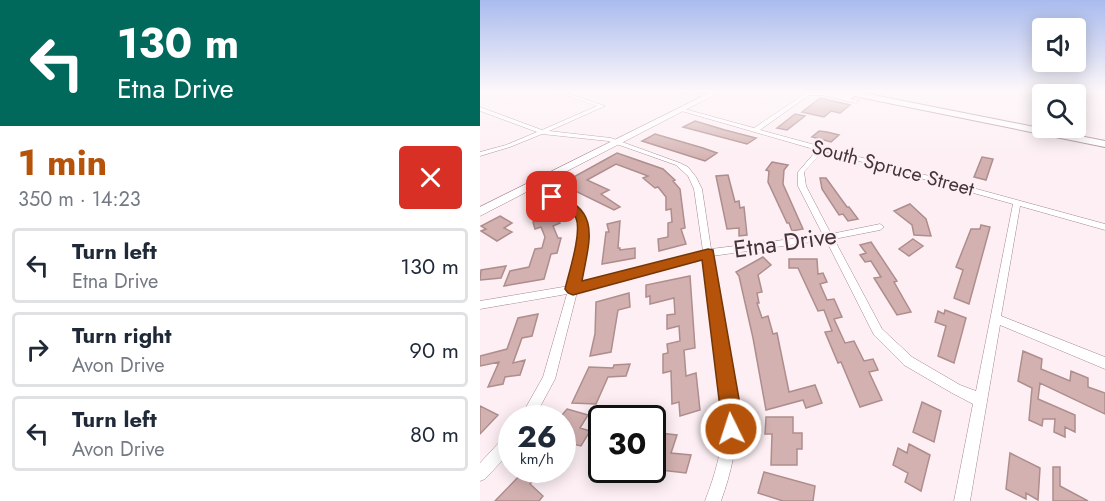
<!DOCTYPE html>
<html lang="en">
<head>
<meta charset="utf-8">
<style>
  :root { --surface:#fff; --page:#f2f2f3; --text:#1f2937; --muted:#747a83; --line:#e0e1e3; --accent:#b45309 }
  body { margin:0; font-family:Jost,sans-serif; background:var(--page); color:var(--text); height:100vh; display:flex; flex-direction:column; font-size:22px; white-space:nowrap }
  * { box-sizing:border-box; margin:0 }
  p { font-size:20px; color:var(--muted) }
  .icon { flex:none; width:33px; height:33px; fill:none; stroke:currentColor; stroke-width:2; stroke-linecap:round; stroke-linejoin:round }
  .map { position:relative; flex:1; overflow:hidden }
  .details { display:flex; flex-direction:column; background:var(--surface); width:480px }
  .details>* { flex:none }
  .top-card { background:#00695c; color:#fff; overflow:hidden }
  .tools { position:absolute; left:552px; top:18px; display:grid; gap:12px }
  .tools a { display:grid; place-items:center; width:54px; height:54px; border-radius:6px; background:var(--surface); box-shadow:0 3px 15px #0003; font-size:30px }
  .speed { position:absolute; left:18px; top:405px; display:flex; gap:12px; font-size:30px; font-weight:700; text-align:center }
  .speed>* { display:grid; place-content:center; width:78px; height:78px; border-radius:50%; background:var(--surface); box-shadow:0 3px 15px #0003; line-height:1 }
  .speed small { font-size:15px; font-weight:400 }
  .speed .limit { border:3px solid #111; border-radius:9px; background:#fff; color:#111 }
  .pin { position:absolute; display:grid; place-items:center; width:51px; height:51px; color:#fff; margin:-26px; border-radius:12px; box-shadow:0 3px 9px #0006 }
  .me { position:absolute; width:66px; margin:-33px; rotate:356deg; stroke-linejoin:round; filter:drop-shadow(0 0 4px #0008) }
  .turn { display:flex; align-items:center; gap:21px; height:126px; padding:0 18px; font-size:27px }
  .turn .icon { width:78px; height:78px; stroke-width:2.5 }
  .turn b { display:block; font-size:42px; line-height:51px }
  .round { display:grid; place-items:center; flex:none; width:63px; height:63px; border-radius:6px; background:var(--page) }
  .overview { display:flex; align-items:center; justify-content:space-between; height:102px; padding:0 18px }
  h1 { font-size:36px; font-weight:700; line-height:45px; color:var(--accent) }
  ul { padding:0; list-style:none }
  li { display:flex; align-items:center; gap:18px; height:75px; margin:0 12px 9px; padding:0 6px; border:3px solid var(--line); border-radius:6px }
  li div { flex:1 }
  li b { display:block; font-size:22px }
  li em { font-style:normal }
  main { display:flex; flex:1; min-height:0 }
  .map>svg:first-child { display:block }
</style>
</head>
<body>
<main>
<section class="details">
<div class="top-card">
<div class="turn"><svg class="icon" aria-label="left" viewBox="0 0 24 24"><path d="M17 20v-9H6M10 6l-5 5 5 5"/></svg><div><b>130 m</b>Etna Drive</div></div>
</div>
<div class="overview"><div><h1>1 min</h1><p>350 m · 14:23</p></div><a class="round" style="background:#d93025;color:#fff"><svg class="icon" aria-label="close" viewBox="0 0 24 24"><path d="M6 6l12 12M18 6L6 18"/></svg></a></div>
<ul>
<li><svg class="icon" aria-label="left" viewBox="0 0 24 24"><path d="M17 20v-9H6M10 6l-5 5 5 5"/></svg><div><b>Turn left</b><p>Etna Drive</p></div><em>130 m</em></li>
<li><svg class="icon" aria-label="right" viewBox="0 0 24 24"><path d="M7 20v-9h11M14 6l5 5-5 5"/></svg><div><b>Turn right</b><p>Avon Drive</p></div><em>90 m</em></li>
<li><svg class="icon" aria-label="left" viewBox="0 0 24 24"><path d="M17 20v-9H6M10 6l-5 5 5 5"/></svg><div><b>Turn left</b><p>Avon Drive</p></div><em>80 m</em></li>
</ul>
</section>
<div class="map">
<svg width="625" height="501" viewBox="0 0 625 501">
  <rect width="100%" height="100%" fill="#fdeff3"/>
  <path fill="#d4b1b1" stroke="#ae8d8d" stroke-width="1.5" d="M340,98L370,105L360,113L351,111L344,117L322,112Z
    M315,114L325,116L307,130L297,128Z
    M215,121L245,130L276,138L267,144L203,127Z
    M339,131L347,132L359,135L351,142L332,137Z
    M175,134L223,148L237,153L225,161L162,141Z
    M137,153L183,169L195,180L193,181L200,189L205,228L201,229L206,244L179,251L178,239L188,237V223L192,222L191,209L186,210V197L178,187L175,188L163,178L168,176L136,164L107,180L129,190L121,194L140,207L134,210L81,184Z
    M502,157L513,159L506,180L494,177Z
    M292,162L308,165L304,170L303,184L323,229L312,231L309,223H307L288,182L289,171L286,170Z
    M248,175L255,202L259,201L260,208L264,207L267,235L259,236V228L247,229L236,176Z
    M340,178H346L367,207H369L378,219L368,221L363,214L359,215L342,189Z
    M430,204L446,219L451,236L434,235L432,225L414,211Z
    M76,214L80,223L73,226L78,238H81L77,253L71,254L64,279L24,286L30,271L49,267L55,249L62,248L65,237L61,227L55,229L53,222Z
    M20,216L32,223L24,228L32,232L17,241L1,231L6,229L1,226Z
    M140,221L138,248H140V250L155,248V258L122,264L126,232H129L127,224Z
    M501,225L510,227L489,304L474,298L483,270L476,267L491,229H500Z
    M433,239L443,246L429,256L419,249Z
    M391,242L417,281L414,282L431,312L417,315L394,278L401,277L391,261L385,262L380,255L386,253L380,245Z
    M283,257L291,265L278,275L282,292L277,293L279,303H277L282,318L288,316L293,334L297,333L309,392L335,385L342,403L326,408L323,400L286,410L273,338L259,276L256,272Z
    M309,259H337L338,274L343,273L347,282L340,284L347,300L354,299L362,317L354,319L365,343L374,341L384,361L393,359L398,370L389,372L402,400L380,407L361,362L358,363L345,332L352,331L344,310L338,311L318,268H309Z
    M26,266L21,278L0,280L1,270Z
    M210,276L215,348L204,350L206,376L216,373L220,410L200,416L199,402L192,404L191,371L183,373V354L188,353L187,344L200,341L199,326L187,329V315L195,314L194,298L170,304V296L166,297V285Z
    M149,293L150,307L138,310L131,352L110,356L115,334L116,302Z
    M465,310L486,318L474,363L458,356L466,326L455,322L458,311L464,314Z
    M58,314L52,336L42,338L33,363L45,360L40,375L25,377L23,384L8,387L19,362L0,366V356L27,349L38,318Z
    M543,351L562,359L561,369L590,381L591,371L608,378V387L625,393V414L560,383L558,399L595,415V432L585,427V437L574,432L575,419H563L562,426L549,420L552,388L538,381Z
    M150,364L146,376L128,377L116,404L92,403L109,367L133,368L134,365Z
    M442,402L461,411L454,442L433,432Z
    M0,406L18,415L0,434Z
    M87,409L108,415L100,428L110,431L101,446L93,444L82,460V415Z
    M286,417H313V433H322V449H317V465H291L292,434H285Z
    M179,433L197,435L191,453L211,455L206,473L172,469V441H176Z
    M429,444L450,455L441,491L425,482L428,473L413,465L418,448L427,453Z
    M530,453L560,468L558,500L546,493V499L526,489Z
    M573,467H580V486L608,501H573Z
    M45,470H50L57,476L50,484L63,496L59,501H15Z
    M284,472L335,486L333,501H303L278,493Z"/>
  <g fill="none" stroke-linecap="round" stroke-linejoin="round">
    <defs>
      <path id="minor" d="M74,91H80L125,106L69,131L131,138L200,163L208,167L216,177L222,189L231,249L343,235L318,186V172L337,150L198,110L201,108L274,128L326,93H342L379,101L376,103L342,95H329L280,130L625,224V230L540,206L521,316L625,357V369L520,325L490,501H474L493,404L472,393L424,365L394,335L346,240L232,256L258,416C257,446 251,473 241,501H225C236,473 243,446 244,416L223,257L97,292L75,379L54,418H40L63,377L87,294L0,309V301L89,286L99,226C92,203 67,197 47,188V184H53C74,195 99,201 107,226L99,284L223,251L214,189L208,176L196,165L128,141L62,134L30,147L0,156V152L26,145L57,132L0,111V107L62,130L117,106ZM343,151L533,204L496,391L480,385L432,357L402,329L354,239L400,230L404,227L400,224L351,234L326,186L324,172Z
        M200,91H207L229,97L227,98L200,92Z
        M32,432V450L5,479L0,481V463L27,434Z"/>
      <path id="secondary" d="M233,91H242L0,216V207Z"/>
      <path id="motorway" d="M338,91H373L625,141V147L374,96L370,100L339,93Z"/>
    </defs>
    <use href="#minor" stroke="#a78791" stroke-width="1"/>
    <use href="#secondary" stroke="#a78791" stroke-width="1"/>
    <use href="#motorway" stroke="#a78791" stroke-width="2"/>
    <use href="#minor" fill="#fff" fill-rule="evenodd"/>
    <use href="#secondary" fill="#fff" fill-rule="evenodd"/>
    <use href="#motorway" fill="#fff" fill-rule="evenodd"/>
  </g>
  <linearGradient id="sky" x2="0" y2="1"><stop stop-color="#a9bbee"/><stop offset="0.57" stop-color="#fef8fa"/><stop offset="1" stop-color="#fef8fa" stop-opacity="0"/></linearGradient>
  <rect width="625" height="161" fill="url(#sky)"/>
  <path fill="#b45309" stroke="#753606" stroke-width="1.5" d="M72,194C123,208 109,241 102,281L228,249L233,250L262,416V429L259,436L251,439L244,436L241,429V416L222,260L93,295L88,293L85,289C89,272 102,233 96,218C92,209 76,204 68,199L66,197Z"/>
  <g text-anchor="middle" dominant-baseline="central" stroke-width="4.5" stroke-linejoin="round" paint-order="stroke">
    <g font-size="20" fill="#433539" stroke="#fdeff3">
      <text transform="translate(413 168) rotate(15)">South Spruce Street</text>
    </g>
    <g font-size="24" fill="#433539" stroke="#fdeff3">
      <text transform="translate(305 242) rotate(-8)">Etna Drive</text>
    </g>
  </g>
</svg>
<div class="tools">
<a><svg class="icon" aria-label="sound" viewBox="0 0 24 24"><path d="M4 9h4l5-4v14l-5-4H4zM17 9q2 3 0 6"/></svg></a>
<a><svg class="icon" aria-label="search" viewBox="0 0 24 24"><circle cx="10" cy="10" r="6"/><path d="M15 15l6 6"/></svg></a>
</div>
<div class="speed"><div>26<small>km/h</small></div><div class="limit">30</div></div>
<div class="pin" style="left:72px;top:197px;background:#d93025"><svg class="icon" aria-label="arrive" viewBox="0 0 24 24"><path d="M6 21V4h12l-3 4 3 4H6"/></svg></div>
<svg class="me" style="left:251px;top:429px" viewBox="-20 -20 40 40"><circle r="17" fill="#b45309" stroke="#fff" stroke-width="3"/><path d="M0-11L8 9 0 5-8 9z" fill="#fff"/></svg>
</div>
</main>
</body>
</html>
